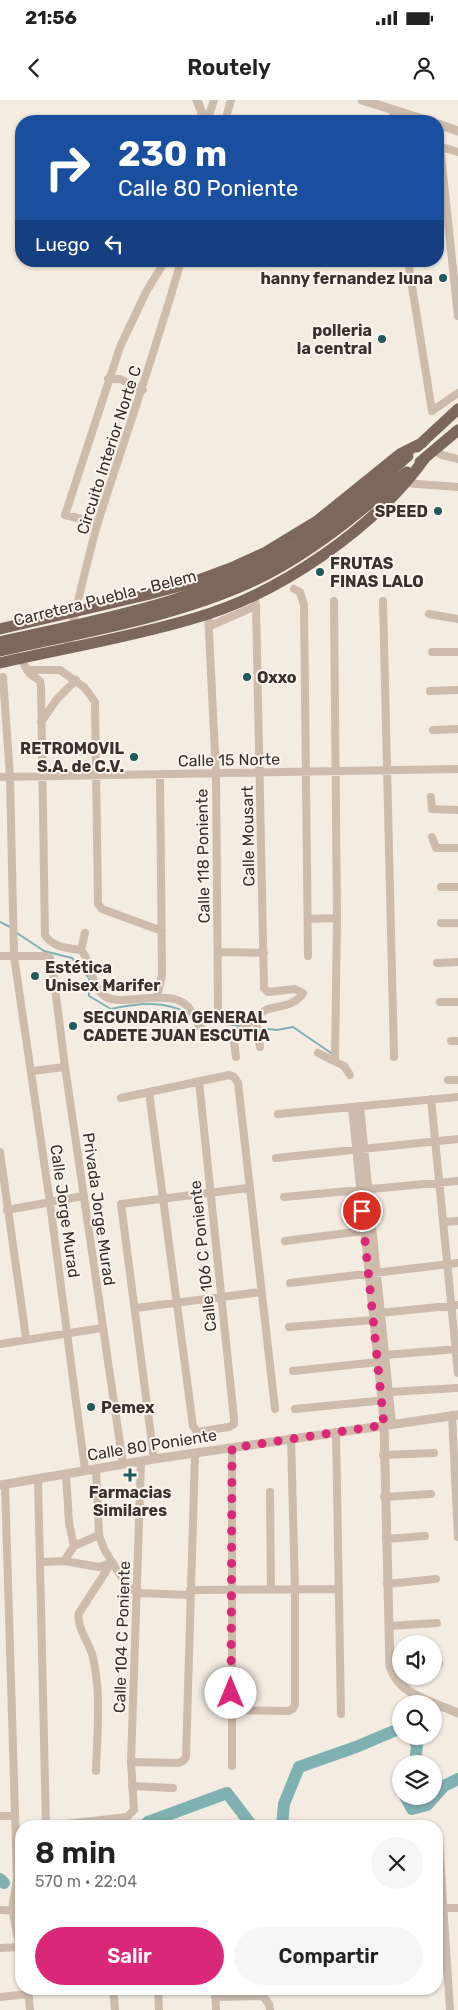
<!DOCTYPE html>
<html lang="es">
<head>
<meta charset="utf-8">
<style>
  :root { --surface:#fff; --page:#f6f6f6; --text:#222; --muted:#767676; --accent:#db2777 }
  body { margin:0; font-family:Rubik,sans-serif; background:var(--page); color:var(--text); height:100vh; display:flex; flex-direction:column; font-size:19px; white-space:nowrap }
  * { box-sizing:border-box; margin:0 }
  p { font-size:16px; color:var(--muted) }
  .icon { flex:none; width:28px; height:28px; fill:none; stroke:currentColor; stroke-width:2; stroke-linecap:round; stroke-linejoin:round }
  .map { position:relative; flex:1; overflow:hidden }
  .panel { position:absolute; left:15px; top:1720px; width:428px; height:175px; display:flex; flex-direction:column; background:var(--surface); border-radius:20px; box-shadow:0 1px 4px #0004 }
  .panel>* { flex:none }
  .hud { position:absolute; left:15px; top:15px; width:429px; height:152px; border-radius:20px; box-shadow:0 1px 4px #0004; background:#1a4fa0; color:#fff; overflow:hidden }
  .controls { position:absolute; left:392px; top:1535px; display:grid; gap:10px }
  .controls a { display:grid; place-items:center; width:50px; height:50px; border-radius:50%; background:var(--surface); box-shadow:0 1px 4px #0004; font-size:25px }
  .pin { position:absolute; display:grid; place-items:center; width:42px; height:42px; color:#fff; margin:-21px; border:2px solid #fff; border-radius:50%; box-shadow:0 1px 5px #0007 }
  .me { position:absolute; width:55px; margin:-28px; rotate:0deg; stroke-linejoin:round; filter:drop-shadow(0 0 4px #0008) }
  .turn { display:flex; align-items:center; gap:18px; height:105px; padding:0 20px; font-size:22px }
  .turn .icon { width:65px; height:65px; stroke-width:2.5 }
  .turn b { display:block; font-size:35px; line-height:42px }
  .then { display:flex; align-items:center; height:48px; padding:0 20px; background:#0003; gap:10px; font-size:19px }
  .round { display:grid; place-items:center; flex:none; width:52px; height:52px; border-radius:26px; background:var(--page) }
  .overview { display:flex; align-items:center; justify-content:space-between; height:85px; padding:0 20px }
  h1 { font-size:30px; font-weight:600; line-height:38px }
  .action { display:flex; gap:10px; margin-top:auto; padding:10px 20px }
  .action a { flex:1; height:58px; border-radius:30px; background:var(--accent); color:#fff; font-size:20px; font-weight:600; line-height:58px; text-align:center }
  .action a+a { background:var(--page); color:var(--text) }
  .status { display:flex; justify-content:space-between; align-items:center; height:35px; padding:0 25px; background:var(--surface); direction:ltr }
  .status svg { height:14px; fill:currentColor }
  header { display:flex; justify-content:space-between; align-items:center; height:65px; padding:0 20px; background:var(--surface); font-size:22px; font-weight:600 }
  .map>svg:first-child { display:block }
</style>
</head>
<body>
<div class="status"><b>21:56</b><svg viewBox="0 0 49 12"><path d="M0 12V9h3v3zM5 12V6h3v6zM10 12V3h3v9zM15 12V0h3v12zM26 1h20v11H26zM47 4h2v5h-2z"/></svg></div>
<header><svg class="icon" aria-label="back" viewBox="0 0 24 24"><path d="M15 5l-7 7 7 7"/></svg>Routely<svg class="icon" aria-label="person" viewBox="0 0 24 24"><circle cx="12" cy="8" r="4"/><path d="M4 21q1-7 8-7t8 7"/></svg></header>
<div class="map">
<svg width="458" height="1910" viewBox="0 0 458 1910">
  <rect width="100%" height="100%" fill="#f4ebe1"/>
  <g fill="none" stroke-linecap="round" stroke-linejoin="round">
    <path stroke="#7fb0b2" stroke-width="2" d="M0,822L10,827
      M17,833L44,851L72,858L89,878V896L111,909C138,903 165,900 189,914
      M201,920L240,926
      M260,928L277,930L293,927L331,953"/>
    <path stroke="#7fb0b2" stroke-width="12" d="M412,1636L417,1645L415,1664
      M405,1696L412,1709L427,1705L444,1686L458,1679
      M144,1726L148,1722L227,1693L252,1726
      M282,1726L284,1704L299,1667L356,1647L401,1628
      M0,1779L4,1783"/>
    <path stroke="#cdbbac" stroke-width="8" d="M207,21L214,0
      M225,21L231,0
      M392,21L394,10
      M440,25V46L458,216
      M438,46L458,52
      M408,161L432,311L458,293
      M108,279H120L143,290
      M434,350L442,355L458,359
      M405,383L458,387
      M98,423L65,415L120,247L146,192L165,161
      M294,489L300,492L304,505L308,856
      M334,501L337,818L335,960
      M383,501L394,957
      M208,513L216,673L218,908
      M429,514L458,519
      M210,526L256,506
      M67,548C77,506 86,464 98,422C126,335 156,249 181,161
      M432,552H458
      M20,558L30,574L40,581L41,587L45,835C53,848 68,848 81,850C93,863 90,888 106,897C119,905 155,894 174,899C196,905 191,919 202,929C210,935 226,938 235,933C246,927 254,916 266,910C279,905 294,907 303,893L295,889L268,892L264,888L256,506L254,494
      M27,570H60L85,588L95,602L98,804L102,809L162,831
      M3,577L10,677L14,856L50,1103L85,1370
      M430,591L458,590
      M41,622L57,599L76,580
      M433,630L458,629
      M0,677L458,669
      M431,697L432,709L458,710
      M432,737L436,748H458
      M441,787H458
      M308,819L337,818
      M441,823H458
      M81,850L85,833
      M218,852L264,853
      M0,856H44L50,858L52,864L65,967L123,1364
      M437,863L458,862
      M157,897L162,875L160,675
      M440,902H458
      M255,916L260,947
      M233,934L236,957
      M451,941H458
      M318,953L344,966L350,975
      M32,971L65,967
      M448,980H458
      M149,992L193,1326L197,1332L229,1327L234,1324V1319L199,981
      M121,998L229,975L234,977L238,983L275,1309
      M431,999L458,1273
      M360,1006L392,1324
      M352,1007L384,1325
      M278,1014L458,997
      M0,1052L26,1238
      M276,1058L458,1039
      M284,1097L458,1081
      M7,1110L83,1096
      M443,1122L458,1121
      M285,1141L363,1131
      M290,1183L458,1163
      M135,1208L261,1192
      M380,1213L458,1205
      M289,1227L373,1220
      M0,1244L102,1228
      M385,1255L458,1249
      M293,1271L378,1262
      M389,1292L458,1288
      M295,1309L386,1300
      M452,1315L458,1437
      M336,1332L341,1614
      M383,1355L434,1353
      M154,1359L121,1104L248,1088
      M96,1369L99,1435L104,1449L127,1486L138,1493L190,1495
      M66,1374L69,1423L74,1446
      M38,1378L46,1726
      M5,1384L17,1779L12,1809L21,1853
      M270,1392L271,1488
      M384,1397L431,1394
      M386,1439L425,1436
      M64,1461L74,1446L99,1435
      M41,1462L64,1461L99,1467L110,1463
      M387,1484L436,1479
      M190,1490L339,1489
      M389,1526L437,1523
      M434,1564H439
      M390,1566L401,1565
      M231,1610L288,1611L293,1609L295,1604V1489L291,1338
      M131,1662L178,1663L183,1661L186,1657L195,1354
      M232,1666V1348
      M96,1671C97,1632 102,1591 92,1554C88,1541 76,1526 79,1513L112,1462
      M132,1686L173,1688
      M0,1716H15
      M48,1726L127,1717L134,1710L131,1662L141,1362
      M439,1740L450,1910
      M436,1807L458,1808
      M0,1810L21,1811
      M0,1848L19,1847
      M28,1889L30,1910
      M113,1889L115,1910
      M158,1889L159,1910
      M215,1889L216,1910
      M0,1897L29,1894
      M215,1897L263,1896L269,1904L270,1910"/>
    <path stroke="#cdbbac" stroke-width="9" d="M197,0L205,21
      M362,0L429,21
      M438,24L458,31
      M384,1325L390,1566C398,1595 433,1602 458,1613
      M0,1385L154,1359L458,1315"/>
    <path stroke="#7d675c" stroke-width="11" d="M417,347L458,309
      M420,362L458,330
      M0,529L146,495L188,484L231,468L266,452L317,421L400,354L422,343
      M0,563C65,548 132,537 195,518C279,494 374,429 425,358"/>
    <path stroke="#7d675c" stroke-width="11" d="M0,542C101,519 206,501 295,447C337,422 372,388 408,356
      M0,551C83,532 171,518 249,483C307,457 359,413 407,372"/>
  </g>
  <g fill="none" stroke-linecap="round" stroke-linejoin="round">
    <path stroke="#db2777" stroke-width="9" stroke-dasharray="0 16.2" d="M231,1593L232,1348L384,1325L362,1111"/>
  </g>
  <g fill="#1f5a5e" stroke="#fbf5ee" stroke-width="2">
    <circle cx="443" cy="178" r="5"/>
    <circle cx="382" cy="239" r="5"/>
    <circle cx="438" cy="411" r="5"/>
    <circle cx="320" cy="472" r="5"/>
    <circle cx="247" cy="577" r="5"/>
    <circle cx="134" cy="657" r="5"/>
    <circle cx="35" cy="876" r="5"/>
    <circle cx="73" cy="926" r="5"/>
    <circle cx="91" cy="1307" r="5"/>
    <path d="M127.5 1367.5h5v5h5v5h-5v5h-5v-5h-5v-5h5z"/>
  </g>
  <g text-anchor="middle" dominant-baseline="central" stroke-width="4" stroke-linejoin="round" paint-order="stroke">
    <g font-size="16" font-weight="bold" fill="#3b302b" stroke="#fbf5ee" text-anchor="start">
      <text x="433" y="178" text-anchor="end">hanny fernandez luna</text>
      <text x="372" y="230" text-anchor="end">polleria<tspan x="372" dy="18">la central</tspan></text>
      <text x="428" y="411" text-anchor="end">SPEED</text>
      <text x="330" y="463">FRUTAS<tspan x="330" dy="18">FINAS LALO</tspan></text>
      <text x="257" y="577">Oxxo</text>
      <text x="124" y="648" text-anchor="end">RETROMOVIL<tspan x="124" dy="18">S.A. de C.V.</tspan></text>
      <text x="45" y="867">Estética<tspan x="45" dy="18">Unisex Marifer</tspan></text>
      <text x="83" y="917">SECUNDARIA GENERAL<tspan x="83" dy="18">CADETE JUAN ESCUTIA</tspan></text>
      <text x="101" y="1307">Pemex</text>
      <text x="130" y="1392" text-anchor="middle">Farmacias<tspan x="130" dy="18">Similares</tspan></text>
    </g>
    <g font-size="16" fill="#3b302b" stroke="#fbf5ee">
      <text transform="translate(109 350) rotate(-72)">Circuito Interior Norte C</text>
      <text transform="translate(105 498) rotate(-14)">Carretera Puebla - Belem</text>
      <text transform="translate(229 660) rotate(-1)">Calle 15 Norte</text>
      <text transform="translate(248 736) rotate(-91)">Calle Mousart</text>
      <text transform="translate(203 756) rotate(-91)">Calle 118 Poniente</text>
      <text transform="translate(99 1109) rotate(82)">Privada Jorge Murad</text>
      <text transform="translate(65 1111) rotate(82)">Calle Jorge Murad</text>
      <text transform="translate(203 1156) rotate(-96)">Calle 106 C Poniente</text>
      <text transform="translate(152 1345) rotate(-9)">Calle 80 Poniente</text>
      <text transform="translate(122 1537) rotate(-88)">Calle 104 C Poniente</text>
    </g>
  </g>
</svg>
<div class="controls">
<a><svg class="icon" aria-label="sound" viewBox="0 0 24 24"><path d="M4 9h4l5-4v14l-5-4H4zM17 9q2 3 0 6"/></svg></a>
<a><svg class="icon" aria-label="search" viewBox="0 0 24 24"><circle cx="10" cy="10" r="6"/><path d="M15 15l6 6"/></svg></a>
<a><svg class="icon" aria-label="layers" viewBox="0 0 24 24"><path d="M12 4l9 5-9 5-9-5zM3 14l9 5 9-5"/></svg></a>
</div>
<div class="pin" style="left:362px;top:1111px;background:#d93025"><svg class="icon" aria-label="arrive" viewBox="0 0 24 24"><path d="M6 21V4h12l-3 4 3 4H6"/></svg></div>
<svg class="me" style="left:231px;top:1593px" viewBox="-20 -20 40 40"><circle r="19" fill="#fff"/><path d="M0-13L10 11 0 6-10 11z" fill="#db2777"/></svg>
<div class="hud">
<div class="turn"><svg class="icon" aria-label="right" viewBox="0 0 24 24"><path d="M7 20v-9h11M14 6l5 5-5 5"/></svg><div><b>230 m</b>Calle 80 Poniente</div></div>
<div class="then">Luego<svg class="icon" aria-label="left" viewBox="0 0 24 24"><path d="M17 20v-9H6M10 6l-5 5 5 5"/></svg></div>
</div>
<section class="panel">
<div class="overview"><div><h1>8 min</h1><p>570 m · 22:04</p></div><a class="round"><svg class="icon" aria-label="close" viewBox="0 0 24 24"><path d="M6 6l12 12M18 6L6 18"/></svg></a></div>
<div class="action"><a>Salir</a><a>Compartir</a></div>
</section>
</div>
</body>
</html>
